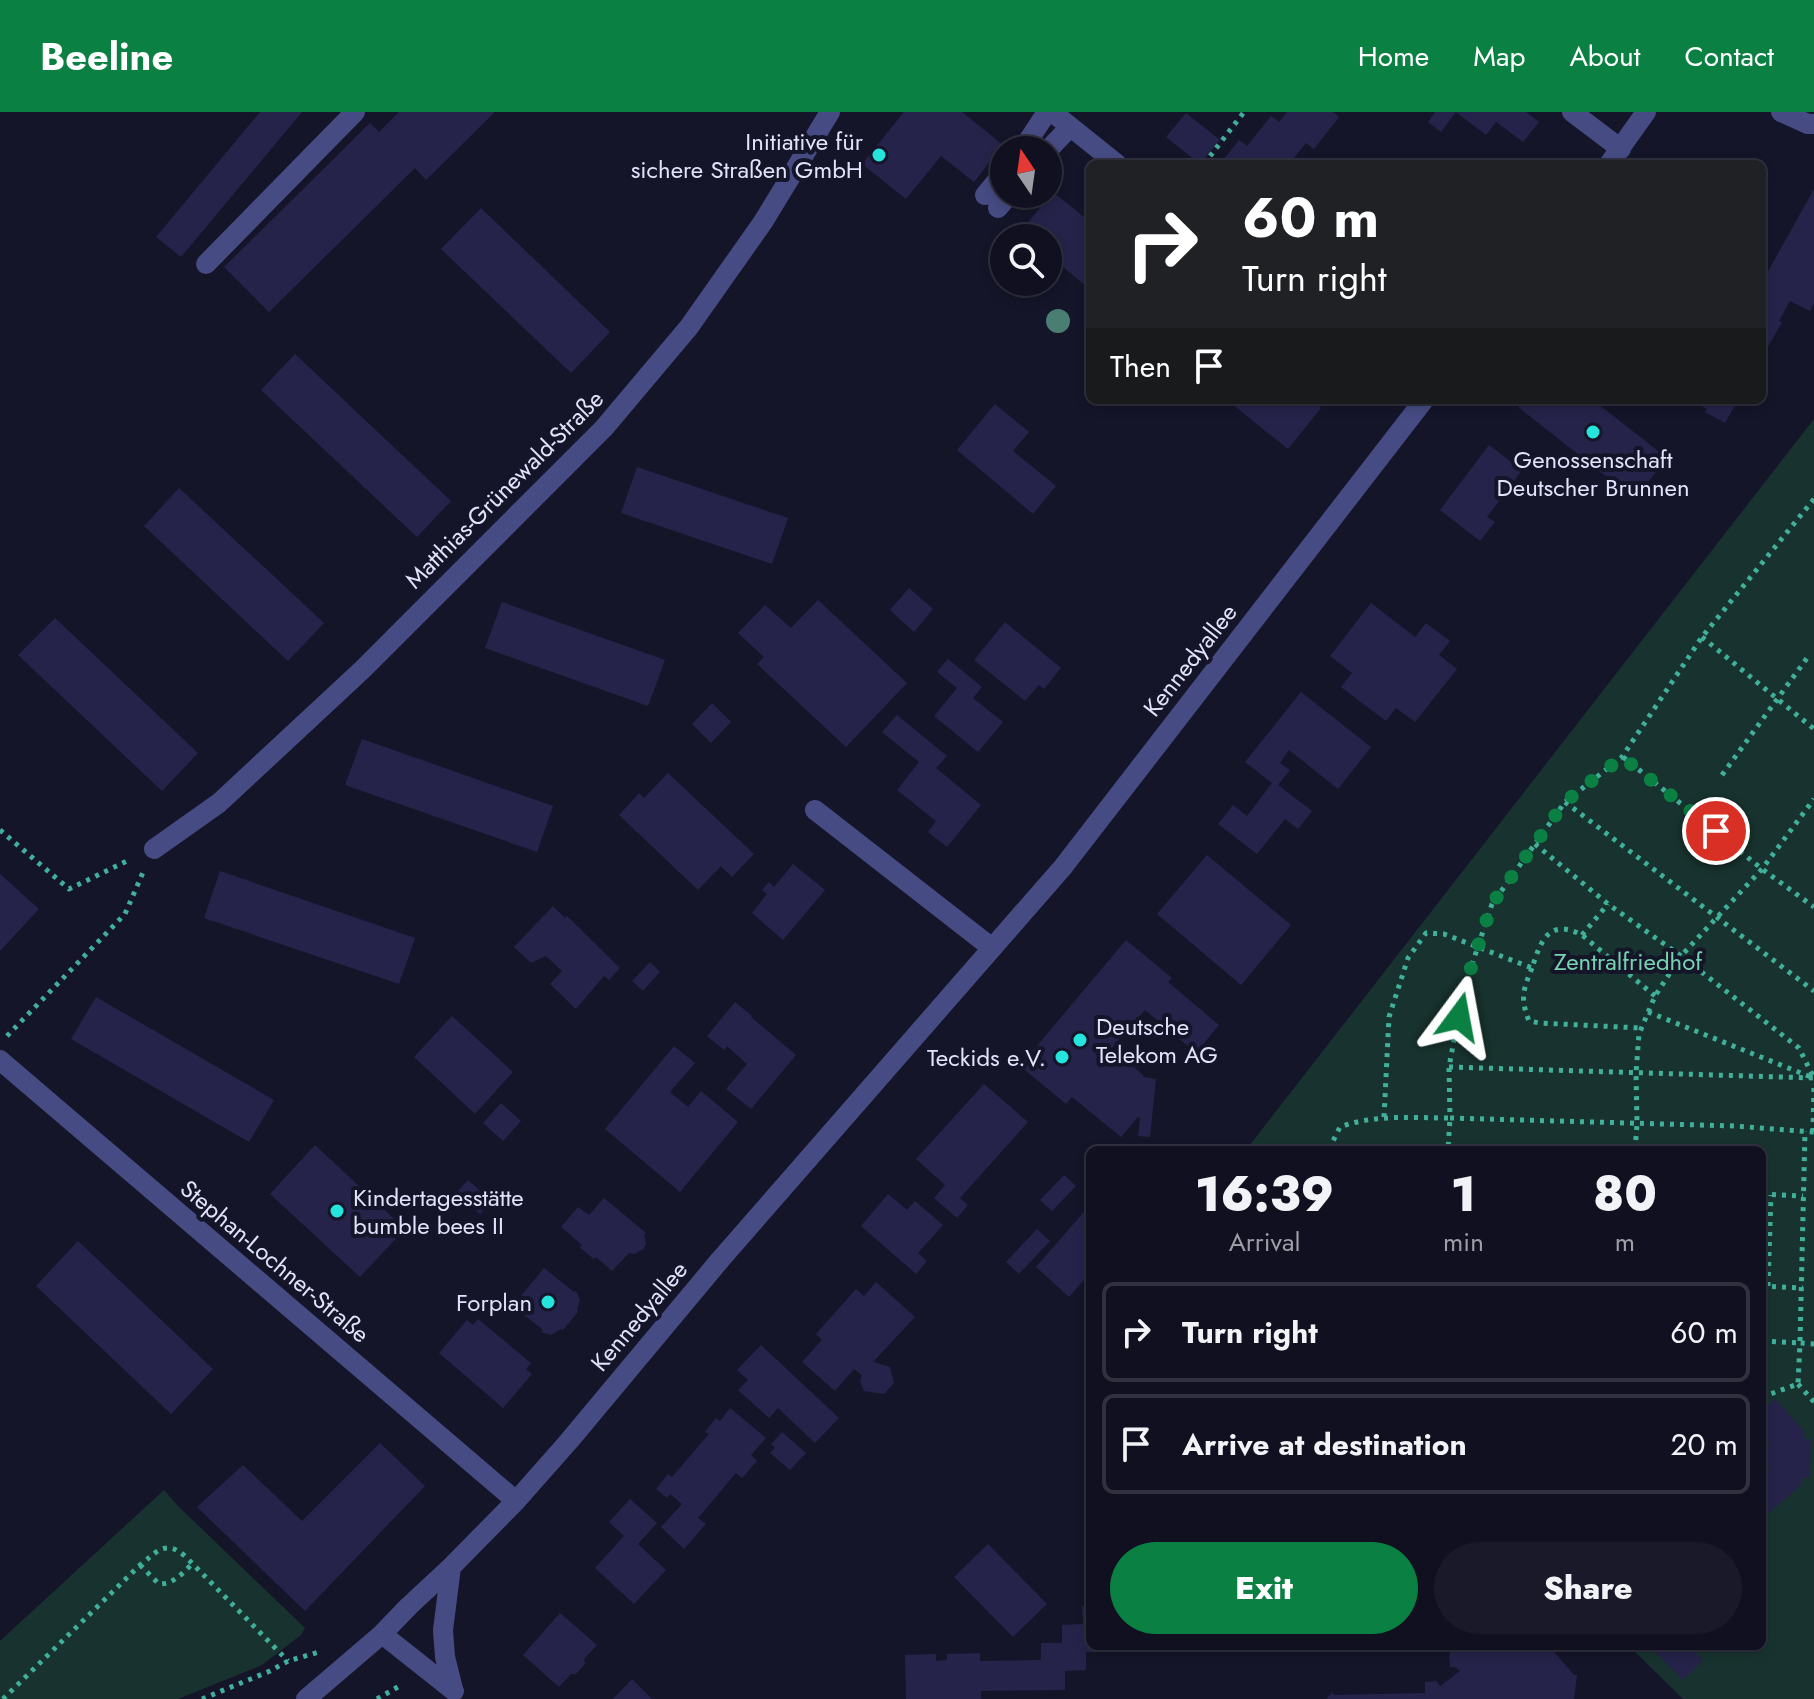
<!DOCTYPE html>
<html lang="en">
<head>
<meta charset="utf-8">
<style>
  :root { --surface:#101020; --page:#191929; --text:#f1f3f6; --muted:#9c9da5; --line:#30303e; --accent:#0b8043 }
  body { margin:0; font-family:Jost,sans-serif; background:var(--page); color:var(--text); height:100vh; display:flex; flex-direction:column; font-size:30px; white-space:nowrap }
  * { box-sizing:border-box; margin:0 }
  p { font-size:26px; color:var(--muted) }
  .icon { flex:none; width:44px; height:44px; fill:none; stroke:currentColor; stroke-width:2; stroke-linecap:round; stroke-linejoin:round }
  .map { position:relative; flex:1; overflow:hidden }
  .sheet { position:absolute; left:1086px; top:1034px; width:680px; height:504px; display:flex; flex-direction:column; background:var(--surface); border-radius:12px; box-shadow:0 4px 12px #0003,0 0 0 2px var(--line) }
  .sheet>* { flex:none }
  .guide { position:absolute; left:1086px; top:48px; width:680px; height:244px; border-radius:12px; box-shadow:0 4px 12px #0003,0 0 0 2px var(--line); background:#202124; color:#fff; overflow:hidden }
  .needle { width:52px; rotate:347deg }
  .controls { position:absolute; left:990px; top:24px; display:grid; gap:16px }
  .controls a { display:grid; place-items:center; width:72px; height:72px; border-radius:50%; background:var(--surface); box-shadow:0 4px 12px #0003,0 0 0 2px var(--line); font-size:40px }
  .pin { position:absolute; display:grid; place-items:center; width:68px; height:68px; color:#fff; margin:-34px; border:4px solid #fff; border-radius:50%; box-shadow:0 2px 8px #0007 }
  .me { position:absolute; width:88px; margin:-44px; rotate:13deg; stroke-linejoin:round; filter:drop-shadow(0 0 6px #0008) }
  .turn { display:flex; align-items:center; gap:28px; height:168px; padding:0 24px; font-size:36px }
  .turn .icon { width:104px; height:104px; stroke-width:2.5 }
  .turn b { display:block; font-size:56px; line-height:68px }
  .then { display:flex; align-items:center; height:76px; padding:0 24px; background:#0003; gap:16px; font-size:30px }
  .eta { display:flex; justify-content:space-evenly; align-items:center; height:136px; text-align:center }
  .eta b { font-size:48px; font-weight:800; line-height:56px }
  .cta { display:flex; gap:16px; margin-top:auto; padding:16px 24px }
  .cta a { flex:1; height:92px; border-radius:48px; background:var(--accent); color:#fff; font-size:32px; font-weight:800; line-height:92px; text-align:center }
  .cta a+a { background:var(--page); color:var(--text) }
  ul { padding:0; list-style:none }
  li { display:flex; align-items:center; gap:24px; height:100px; margin:0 16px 12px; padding:0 8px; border:4px solid var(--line); border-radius:12px }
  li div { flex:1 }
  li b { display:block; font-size:30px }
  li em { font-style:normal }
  header { display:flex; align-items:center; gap:48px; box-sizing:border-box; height:112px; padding:0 40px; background:var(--accent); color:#fff }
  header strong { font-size:38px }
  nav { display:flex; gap:44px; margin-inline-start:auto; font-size:28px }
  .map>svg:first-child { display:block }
</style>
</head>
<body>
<header>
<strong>Beeline</strong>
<nav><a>Home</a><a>Map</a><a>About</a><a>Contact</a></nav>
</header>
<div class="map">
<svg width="1814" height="1587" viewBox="0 0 1814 1587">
  <rect width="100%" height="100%" fill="#15152a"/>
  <path fill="#18332f" d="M1814,307V1587H1683L1629,1534H1762V1038H1246Z
    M164,1378L178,1394L305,1516L301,1523L262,1553L178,1587H0V1529Z"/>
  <path fill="#252349" d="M260,0H302L181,145L156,125Z
    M399,0H495L426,68L415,56L269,200L224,155L370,11L379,20Z
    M904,0H962L1003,33L974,70L941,44L906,87L862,52Z
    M1287,0H1333L1339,5L1314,37L1306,31L1289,52H1220L1239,28L1247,34L1271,4L1279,10Z
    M1435,0H1526L1539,10L1523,30L1496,10L1486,23L1456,0L1441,20L1428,10Z
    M1186,1L1220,28L1200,52L1166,25Z
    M1814,77V191L1810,199L1790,189L1779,209L1782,210L1762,245V170Z
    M1053,80L1090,110V177L1048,143V126H1027L1020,120Z
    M481,96L610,220L571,261L441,137Z
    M295,242L451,389L417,425L261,278Z
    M1227,288H1311L1321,296L1288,337Z
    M1523,288H1593L1667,346L1635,387L1518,295Z
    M1691,288H1738L1725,311L1705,300L1707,297Z
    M995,292L1029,320L1013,339L1056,374L1033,402L957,338Z
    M1489,333L1522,358L1487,405L1495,410L1480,429L1440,398Z
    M637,355L788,406L772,452L621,401Z
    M179,376L324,511L288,549L144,414Z
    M909,476L933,497L914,520L890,498Z
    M818,488L907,571L846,635L757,552L764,545L738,521L765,493L791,516Z
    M502,490L665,548L648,594L485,536Z
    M1371,491L1415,525L1426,511L1450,529L1439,543L1457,557L1415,610L1396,596L1386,609L1341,575L1352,561L1330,544Z
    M55,506L198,641L162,679L18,543Z
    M1005,510L1061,556L1044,577L1039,573L1025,589L974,548Z
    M948,547L982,575L973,586L1003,610L978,640L934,604L957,576L937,560Z
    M1301,580L1371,635L1338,677L1289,638L1280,651L1290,658L1278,673L1312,699L1298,717L1285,707L1257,742L1218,712L1233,693L1247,704L1272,671L1245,650Z
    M712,591L731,610L711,631L692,612Z
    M897,603L947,644L936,656L981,693L947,735L928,720L936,709L897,678L919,650L882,620Z
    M362,627L553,694L537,740L345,673Z
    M668,661L754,742L732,765L721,754L698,778L619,703L639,681L644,686Z
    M1207,743L1291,813L1241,873L1157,802Z
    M793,752L825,778L783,828L752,801L767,782L762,778L769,770L774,775Z
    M220,759L415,826L399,872L204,806Z
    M0,762L39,797L0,839Z
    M553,794L565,806L567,804L620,856L609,868L604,864L576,897L550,872L562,859L546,844L531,851L514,835Z
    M1126,828L1172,866L1168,870L1219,913L1196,941L1145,898L1112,936L1143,963V965L1156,967L1150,1025L1138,1024L1140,1006L1138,1005L1121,1025L1072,985L1066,992L1020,954Z
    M650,850L660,860L643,879L632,869Z
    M96,885L274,988L249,1030L71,927Z
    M735,890L752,904L751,905L796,943L751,997L726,977L747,952L727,934L724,938L707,924Z
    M452,904L513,960L475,1002L414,945Z
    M674,934L695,951L670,980L688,995L701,979L738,1010L680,1080L605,1017Z
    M984,972L1028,1010L960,1086L968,1093L957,1106L934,1086L945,1073L916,1047Z
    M501,991L521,1009L503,1029L483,1011Z
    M315,1033L405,1117L360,1165L270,1082Z
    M1064,1063L1076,1074L1052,1099L1040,1088Z
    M468,1068L491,1089L480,1102L457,1080Z
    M888,1082L907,1098L915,1089L943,1113L918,1141L927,1149L916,1162L861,1114Z
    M604,1086L646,1121L644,1123L646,1132L643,1137L635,1142L629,1141L612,1159L596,1145L594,1147L579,1135L582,1133L561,1115L578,1095L589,1103Z
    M1090,1093V1161L1069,1185L1036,1155Z
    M1037,1117L1050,1129L1019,1162L1006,1150Z
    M78,1129L213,1257L171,1302L36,1174Z
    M544,1156L574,1180L576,1179L580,1188L577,1198L578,1200L563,1218L561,1217L551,1223L541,1220L543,1218L513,1194Z
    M876,1170L915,1205L873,1250L890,1255L894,1271L884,1282L864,1279L860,1269L862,1263L854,1257L835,1279L802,1250L822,1228L816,1222L856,1177L864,1184Z
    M478,1207L531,1251L526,1257L532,1262L503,1296L439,1241L467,1208L473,1213Z
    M761,1233L839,1306L815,1331L778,1296L769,1306L738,1278L748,1268L737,1258Z
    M1775,1287L1804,1319V1327H1811L1809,1366L1801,1365V1373L1762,1407V1362L1770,1355L1762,1351V1337L1770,1333L1762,1324V1299Z
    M730,1296L766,1326L751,1343L757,1349L742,1366L736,1361L698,1406L706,1412L684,1437L661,1415L682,1392L670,1382L667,1386L656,1377L668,1362L672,1365L709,1322L705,1320L716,1306L720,1309Z
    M782,1320L806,1341L790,1358L770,1341L775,1336L771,1332Z
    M380,1331L425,1374L305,1499L197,1395L243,1353L302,1409Z
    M630,1387L657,1411L638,1432L666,1458L634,1492L595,1456L624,1424L609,1410Z
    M988,1432L1047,1492L1013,1525L954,1465Z
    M1082,1494H1090V1534H1107L1108,1540H1086V1558L1065,1559V1578L981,1579V1587H906L905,1543L936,1542V1549L947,1548V1542L980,1541V1549L1041,1548V1531H1062V1513L1083,1512Z
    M560,1501L597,1533L584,1547L585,1552L576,1562H571L559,1575L523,1543Z
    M1451,1534H1549L1574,1563H1577L1574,1587H1326L1333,1580V1583L1425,1581V1570L1436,1569L1440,1574L1460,1559L1455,1555H1450V1549L1449,1547Z
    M1649,1534H1689L1703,1548L1683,1568Z
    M632,1567L652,1587H613Z"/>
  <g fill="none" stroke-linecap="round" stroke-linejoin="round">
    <path stroke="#41b09a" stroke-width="5" stroke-dasharray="4 6" stroke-linecap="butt" d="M1204,52L1244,0
      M1814,387L1702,525L1622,645L1565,690L1492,792L1463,880L1449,955L1450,1006L1735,1014L1814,1020
      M1702,525L1814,617
      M1623,645L1762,757L1814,795
      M1722,663L1810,542
      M1565,690L1814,879
      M0,718L69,777L131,747
      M1535,732L1608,792L1681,844L1799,936L1814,966
      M1582,823L1608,792
      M1532,856C1523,878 1520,886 1529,909L1540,911L1641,916
      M1648,900L1811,965
      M7,924L125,802L144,758
      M1449,955L1814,966
      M1384,1005L1389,905L1408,846L1426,821L1444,822L1532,856C1541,828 1549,806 1582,823L1655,884
      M1813,1020L1814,971
      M1331,1038L1332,1031L1340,1015C1375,1002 1412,1006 1450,1006L1448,1038
      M1635,1038L1637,1012L1636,961L1639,922L1655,884L1681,844L1762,757L1814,687
      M1762,1082L1803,1084
      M1762,1174L1803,1176
      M1768,1174L1771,1083
      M1762,1229L1800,1231L1805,1019
      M1798,1272L1814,1290
      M1762,1285L1798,1272L1800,1231L1814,1232
      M140,1453L159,1472C173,1472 182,1462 192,1452
      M3,1587L140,1453C157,1440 165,1427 185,1444L288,1549
      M202,1587L270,1559L288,1549L319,1540
      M377,1587L403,1572"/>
    <path stroke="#464c83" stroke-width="20" d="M1052,0L1117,52
      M1572,0L1621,37
      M1781,0L1808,12H1814
      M1022,38L1047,0
      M1048,38L1070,15
      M1609,52L1646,0
      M985,83L1004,60
      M998,96L1010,82
      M206,152L355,0
      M815,698L992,836
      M154,737L219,691L362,558L604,316L689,215L763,110L830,0
      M0,948L516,1389
      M451,1455L443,1518L445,1545L453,1577
      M382,1522L454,1579
      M306,1587L382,1522L409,1494L451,1455L516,1389L569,1329L720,1148L1063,755L1424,288"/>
  </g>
  <circle fill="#4a7e73" cx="1058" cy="209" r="12"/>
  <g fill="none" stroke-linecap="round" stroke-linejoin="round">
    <path stroke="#0b8043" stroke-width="14" stroke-dasharray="0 25.2" d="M1459,905L1463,880L1492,792L1565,690L1622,645L1716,719"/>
  </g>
  <g fill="#25e4dd" stroke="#15152a" stroke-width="3">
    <circle cx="879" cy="43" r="8"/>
    <circle cx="1593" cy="320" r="8"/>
    <circle cx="1080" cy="928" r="8"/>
    <circle cx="1062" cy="945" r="8"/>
    <circle cx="337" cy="1099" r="8"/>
    <circle cx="548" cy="1190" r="8"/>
  </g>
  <g text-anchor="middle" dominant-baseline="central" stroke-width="8" stroke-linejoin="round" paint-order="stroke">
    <g font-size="24" fill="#e1e2fb" stroke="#15152a" text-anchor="end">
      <text x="863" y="29">Initiative für<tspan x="863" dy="28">sichere Straßen GmbH</tspan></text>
      <text x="1593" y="347" text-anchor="middle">Genossenschaft<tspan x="1593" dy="28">Deutscher Brunnen</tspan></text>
      <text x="1096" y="914" text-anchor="start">Deutsche<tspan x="1096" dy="28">Telekom AG</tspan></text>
      <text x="1046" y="945">Teckids e.V.</text>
      <text x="353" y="1085" text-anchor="start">Kindertagesstätte<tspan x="353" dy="28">bumble bees II</tspan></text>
      <text x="532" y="1190">Forplan</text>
    </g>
    <g font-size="24" fill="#e1e2fb" stroke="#15152a">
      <text transform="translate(504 377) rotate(-45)">Matthias-Grünewald-Straße</text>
      <text transform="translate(1190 548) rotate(-52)">Kennedyallee</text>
      <text transform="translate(275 1149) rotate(40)">Stephan-Lochner-Straße</text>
      <text transform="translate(639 1204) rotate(-50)">Kennedyallee</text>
    </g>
    <g font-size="24" fill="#75d4af" stroke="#15152a">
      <text x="1628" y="849">Zentralfriedhof</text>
    </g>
  </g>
</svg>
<div class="controls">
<a><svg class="needle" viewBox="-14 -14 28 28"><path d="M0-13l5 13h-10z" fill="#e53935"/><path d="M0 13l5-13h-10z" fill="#9c9da5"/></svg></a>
<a><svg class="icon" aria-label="search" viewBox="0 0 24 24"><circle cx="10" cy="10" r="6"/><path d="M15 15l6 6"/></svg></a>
</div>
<div class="pin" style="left:1716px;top:719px;background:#d93025"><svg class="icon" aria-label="arrive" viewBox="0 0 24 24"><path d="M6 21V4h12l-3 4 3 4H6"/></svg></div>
<svg class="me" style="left:1459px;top:905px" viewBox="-20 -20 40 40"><path d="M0-17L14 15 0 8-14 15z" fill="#0b8043" stroke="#fff" stroke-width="4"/></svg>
<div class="guide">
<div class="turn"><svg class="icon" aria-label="right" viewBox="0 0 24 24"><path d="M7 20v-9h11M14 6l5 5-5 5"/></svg><div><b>60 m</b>Turn right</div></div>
<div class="then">Then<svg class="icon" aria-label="arrive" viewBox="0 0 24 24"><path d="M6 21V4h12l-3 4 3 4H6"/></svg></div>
</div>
<section class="sheet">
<div class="eta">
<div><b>16:39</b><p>Arrival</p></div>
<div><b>1</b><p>min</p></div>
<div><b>80</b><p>m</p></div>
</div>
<ul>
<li><svg class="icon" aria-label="right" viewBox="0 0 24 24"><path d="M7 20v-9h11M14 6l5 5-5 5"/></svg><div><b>Turn right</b></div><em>60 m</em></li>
<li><svg class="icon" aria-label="arrive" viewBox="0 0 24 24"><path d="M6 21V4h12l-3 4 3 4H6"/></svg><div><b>Arrive at destination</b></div><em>20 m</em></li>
</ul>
<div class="cta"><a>Exit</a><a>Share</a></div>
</section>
</div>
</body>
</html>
